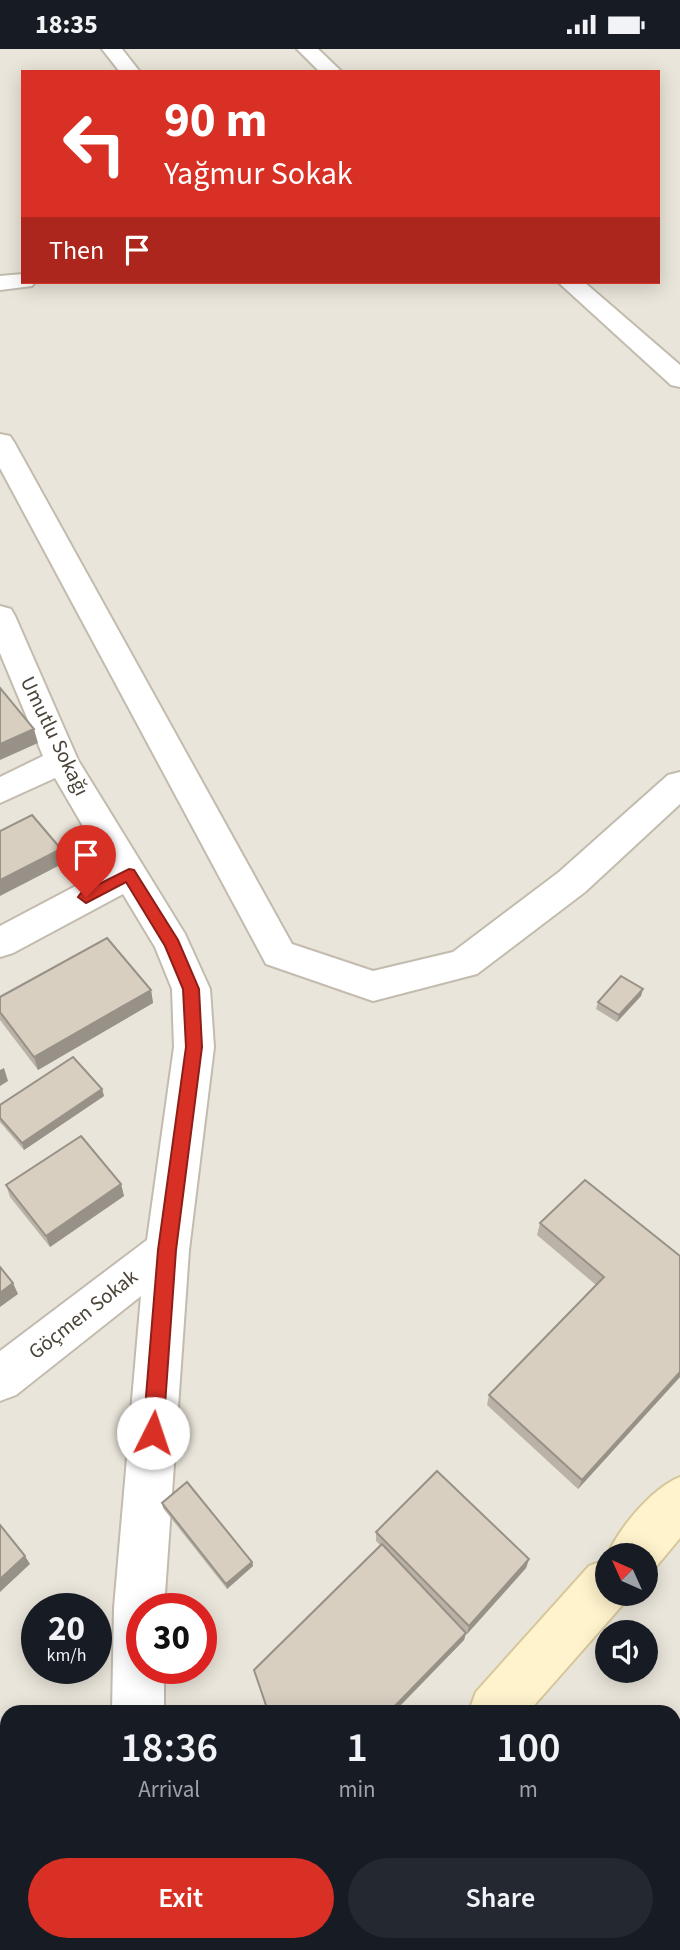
<!DOCTYPE html>
<html lang="en">
<head>
<meta charset="utf-8">
<style>
  :root { --surface:#171b24; --page:#242831; --text:#f1f3f6; --muted:#9ea1a6; --accent:#d93025 }
  body { margin:0; font-family:"Source Sans 3",sans-serif; background:var(--page); color:var(--text); height:100vh; display:flex; flex-direction:column; font-size:26px; white-space:nowrap }
  * { box-sizing:border-box; margin:0 }
  p { font-size:23px; color:var(--muted) }
  .icon { flex:none; width:38px; height:38px; fill:none; stroke:currentColor; stroke-width:2; stroke-linecap:round; stroke-linejoin:round }
  .map { position:relative; flex:1; overflow:hidden }
  .drawer { position:absolute; left:0px; top:1656px; width:681px; height:247px; display:flex; flex-direction:column; background:var(--surface); border-radius:21px 21px 0 0; box-shadow:0 4px 18px #0003 }
  .drawer>* { flex:none }
  .hud { position:absolute; left:21px; top:21px; width:639px; height:214px; border-radius:0px; box-shadow:0 4px 18px #0003; background:#d93025; color:#fff; overflow:hidden }
  .needle { width:46px; rotate:315deg }
  .fabs { position:absolute; left:595px; top:1494px; display:grid; gap:14px }
  .fabs a { display:grid; place-items:center; width:63px; height:63px; border-radius:50%; background:var(--surface); box-shadow:0 4px 18px #0003; font-size:35px }
  .speed { position:absolute; left:21px; top:1544px; display:flex; gap:14px; font-size:35px; font-weight:700; text-align:center }
  .speed>* { display:grid; place-content:center; width:91px; height:91px; border-radius:50%; background:var(--surface); box-shadow:0 4px 18px #0003; line-height:1 }
  .speed small { font-size:18px; font-weight:400 }
  .speed .limit { border:10px solid #d22; background:#fff; color:#111 }
  .pin { position:absolute; display:grid; place-items:center; width:60px; height:60px; color:#fff; margin:-72px -30px; border-radius:50% 50% 50% 0; rotate:-45deg; box-shadow:0 0 7px #0007 }
  .pin .icon { rotate:45deg }
  .me { position:absolute; width:77px; margin:-38px; rotate:4deg; stroke-linejoin:round; filter:drop-shadow(0 0 5px #0008) }
  .turn { display:flex; align-items:center; gap:24px; height:147px; padding:0 28px; font-size:32px }
  .turn .icon { width:91px; height:91px; stroke-width:2.5 }
  .turn b { display:block; font-size:49px; line-height:60px }
  .then { display:flex; align-items:center; height:66px; padding:0 28px; background:#0003; gap:14px; font-size:26px }
  .eta { display:flex; justify-content:space-evenly; align-items:center; height:119px; text-align:center }
  .eta b { font-size:42px; font-weight:600; line-height:49px }
  .action { display:flex; gap:14px; margin-top:auto; padding:14px 28px }
  .action a { flex:1; height:80px; border-radius:42px; background:var(--accent); color:#fff; font-size:28px; font-weight:600; line-height:80px; text-align:center }
  .action a+a { background:var(--page); color:var(--text) }
  .status { display:flex; justify-content:space-between; align-items:center; height:49px; padding:0 35px; background:var(--surface); direction:ltr }
  .status svg { height:19px; fill:currentColor }
  .map>svg:first-child { display:block }
</style>
</head>
<body>
<div class="status"><b>18:35</b><svg viewBox="0 0 49 12"><path d="M0 12V9h3v3zM5 12V6h3v6zM10 12V3h3v9zM15 12V0h3v12zM26 1h20v11H26zM47 4h2v5h-2z"/></svg></div>
<div class="map">
<svg width="680" height="1901" viewBox="0 0 680 1901">
  <rect width="100%" height="100%" fill="#f6f3ec"/>
  <path fill="#eae5da" fill-rule="evenodd" d="M0,0H680V1901H0ZM23,23H658V233H23ZM607,1507H646V1545H607ZM37,1559H96V1619H37ZM142,1559H201V1619H142ZM607,1584H646V1622H607ZM7,1662H674V1895H7Z"/>
  <g fill="none" stroke-linecap="round" stroke-linejoin="round">
    <defs>
      <path id="minor" d="M102,0H122L140,23H120Z
        M297,0H318L342,23H320Z
        M23,225V233H35L32,237L0,241V227Z
        M558,233H584L680,316V338L671,336Z
        M0,385L10,387L14,393L292,895L373,922L453,903L559,823L668,726L680,723V755L585,843L477,925L373,952L266,915L0,419Z
        M0,557L11,560L15,567L78,711L185,885L210,940L214,998L189,1201L164,1559H142V1619H164V1662H112L114,1559L141,1247L16,1346L0,1352V1302L147,1191L174,998L172,940L155,898L123,845L13,904L0,908V877L108,820L55,729L0,754V728L43,707L0,604Z
        M109,1895H167V1901H109Z
        M388,1895H448L451,1901H391Z"/>
      <path id="secondary" d="M680,1428V1489L650,1525L646,1526V1507H607C619,1479 652,1439 680,1428Z
        M607,1510V1545H628L625,1553L529,1662H469L476,1643L589,1517Z
        M261,1895H321L318,1901H258Z"/>
    </defs>
    <use href="#minor" stroke="#c2bbae" stroke-width="4"/>
    <use href="#secondary" stroke="#d6c79b" stroke-width="4"/>
    <use href="#minor" fill="#fff" fill-rule="evenodd"/>
    <use href="#secondary" fill="#fff3cd" fill-rule="evenodd"/>
  </g>
  <path fill="#bab2a6" d="M151,941L153,954L38,1021L0,971V948Z
    M641,947L617,973L596,960L598,953Z
    M102,1040L104,1047L24,1101L0,1073V1056Z
    M121,1135L124,1147L50,1198L10,1148L6,1136Z
    M540,1174L680,1207V1328L578,1440L487,1356L489,1346L596,1236L537,1186Z
    M162,1454L252,1513L253,1517L227,1540L163,1459Z
    M376,1483L529,1510L526,1519L467,1585L466,1584L464,1591L395,1662H267L254,1621L380,1496L376,1492Z"/>
  <path fill="#979187" d="M34,680L38,694L0,711V695Z
    M61,800L64,814L0,847V831Z
    M643,940L641,947L617,973L619,966Z
    M151,941L153,954L38,1021L34,1008Z
    M4,1019L8,1032L0,1037V1021Z
    M102,1040L104,1047L24,1101L22,1094Z
    M121,1135L124,1147L50,1198L46,1187Z
    M13,1234L18,1245L0,1258V1244Z
    M680,1323V1328L578,1440L582,1431Z
    M25,1507L30,1515L0,1543V1530Z
    M529,1510L526,1519L467,1585L469,1577Z
    M252,1513L253,1517L227,1540L226,1535Z
    M466,1584L464,1591L395,1662H390Z
    M12,1895H21L15,1901H6Z"/>
  <path fill="#d8cfc1" stroke="#979187" stroke-width="2" d="M0,639L34,680L0,695Z
    M32,766L61,800L0,831V782Z
    M107,889L151,941L34,1008L0,963V948Z
    M621,927L643,940L619,966L598,953Z
    M73,1008L102,1040L22,1094L0,1069V1056Z
    M81,1087L121,1135L46,1187L6,1136Z
    M585,1131L680,1207V1323L582,1431L489,1346L604,1228L540,1174Z
    M0,1218L13,1234L0,1244Z
    M437,1422L529,1510L469,1577L376,1483Z
    M187,1433L252,1513L226,1535L162,1454Z
    M0,1476L25,1507L0,1530Z
    M382,1495L466,1584L390,1662H268L254,1621Z
    M7,1783V1895H12L6,1901H0V1789Z"/>
  <path fill="#d93025" stroke="#8d1f18" stroke-width="2" d="M129,820L134,821L178,891L199,940L202,998L176,1201L163,1384L160,1391L153,1393L146,1391L143,1384L158,1201L186,998L183,940L165,897L126,833L86,854L78,848L81,844Z"/>
  <g text-anchor="middle" dominant-baseline="central" stroke-width="5" stroke-linejoin="round" paint-order="stroke">
    <g font-size="21" fill="#4b4439" stroke="#fff">
      <text transform="translate(55 687) rotate(64)">Umutlu Sokağı</text>
      <text transform="translate(83 1265) rotate(-38)">Göçmen Sokak</text>
    </g>
  </g>
</svg>
<div class="fabs">
<a><svg class="needle" viewBox="-14 -14 28 28"><path d="M0-13l5 13h-10z" fill="#e53935"/><path d="M0 13l5-13h-10z" fill="#9ea1a6"/></svg></a>
<a><svg class="icon" aria-label="sound" viewBox="0 0 24 24"><path d="M4 9h4l5-4v14l-5-4H4zM17 9q2 3 0 6"/></svg></a>
</div>
<div class="speed"><div>20<small>km/h</small></div><div class="limit">30</div></div>
<div class="pin" style="left:86px;top:848px;background:#d93025"><svg class="icon" aria-label="arrive" viewBox="0 0 24 24"><path d="M6 21V4h12l-3 4 3 4H6"/></svg></div>
<svg class="me" style="left:153px;top:1384px" viewBox="-20 -20 40 40"><circle r="19" fill="#fff"/><path d="M0-13L10 11 0 6-10 11z" fill="#d93025"/></svg>
<div class="hud">
<div class="turn"><svg class="icon" aria-label="left" viewBox="0 0 24 24"><path d="M17 20v-9H6M10 6l-5 5 5 5"/></svg><div><b>90 m</b>Yağmur Sokak</div></div>
<div class="then">Then<svg class="icon" aria-label="arrive" viewBox="0 0 24 24"><path d="M6 21V4h12l-3 4 3 4H6"/></svg></div>
</div>
<section class="drawer">
<div class="eta">
<div><b>18:36</b><p>Arrival</p></div>
<div><b>1</b><p>min</p></div>
<div><b>100</b><p>m</p></div>
</div>
<div class="action"><a>Exit</a><a>Share</a></div>
</section>
</div>
</body>
</html>
